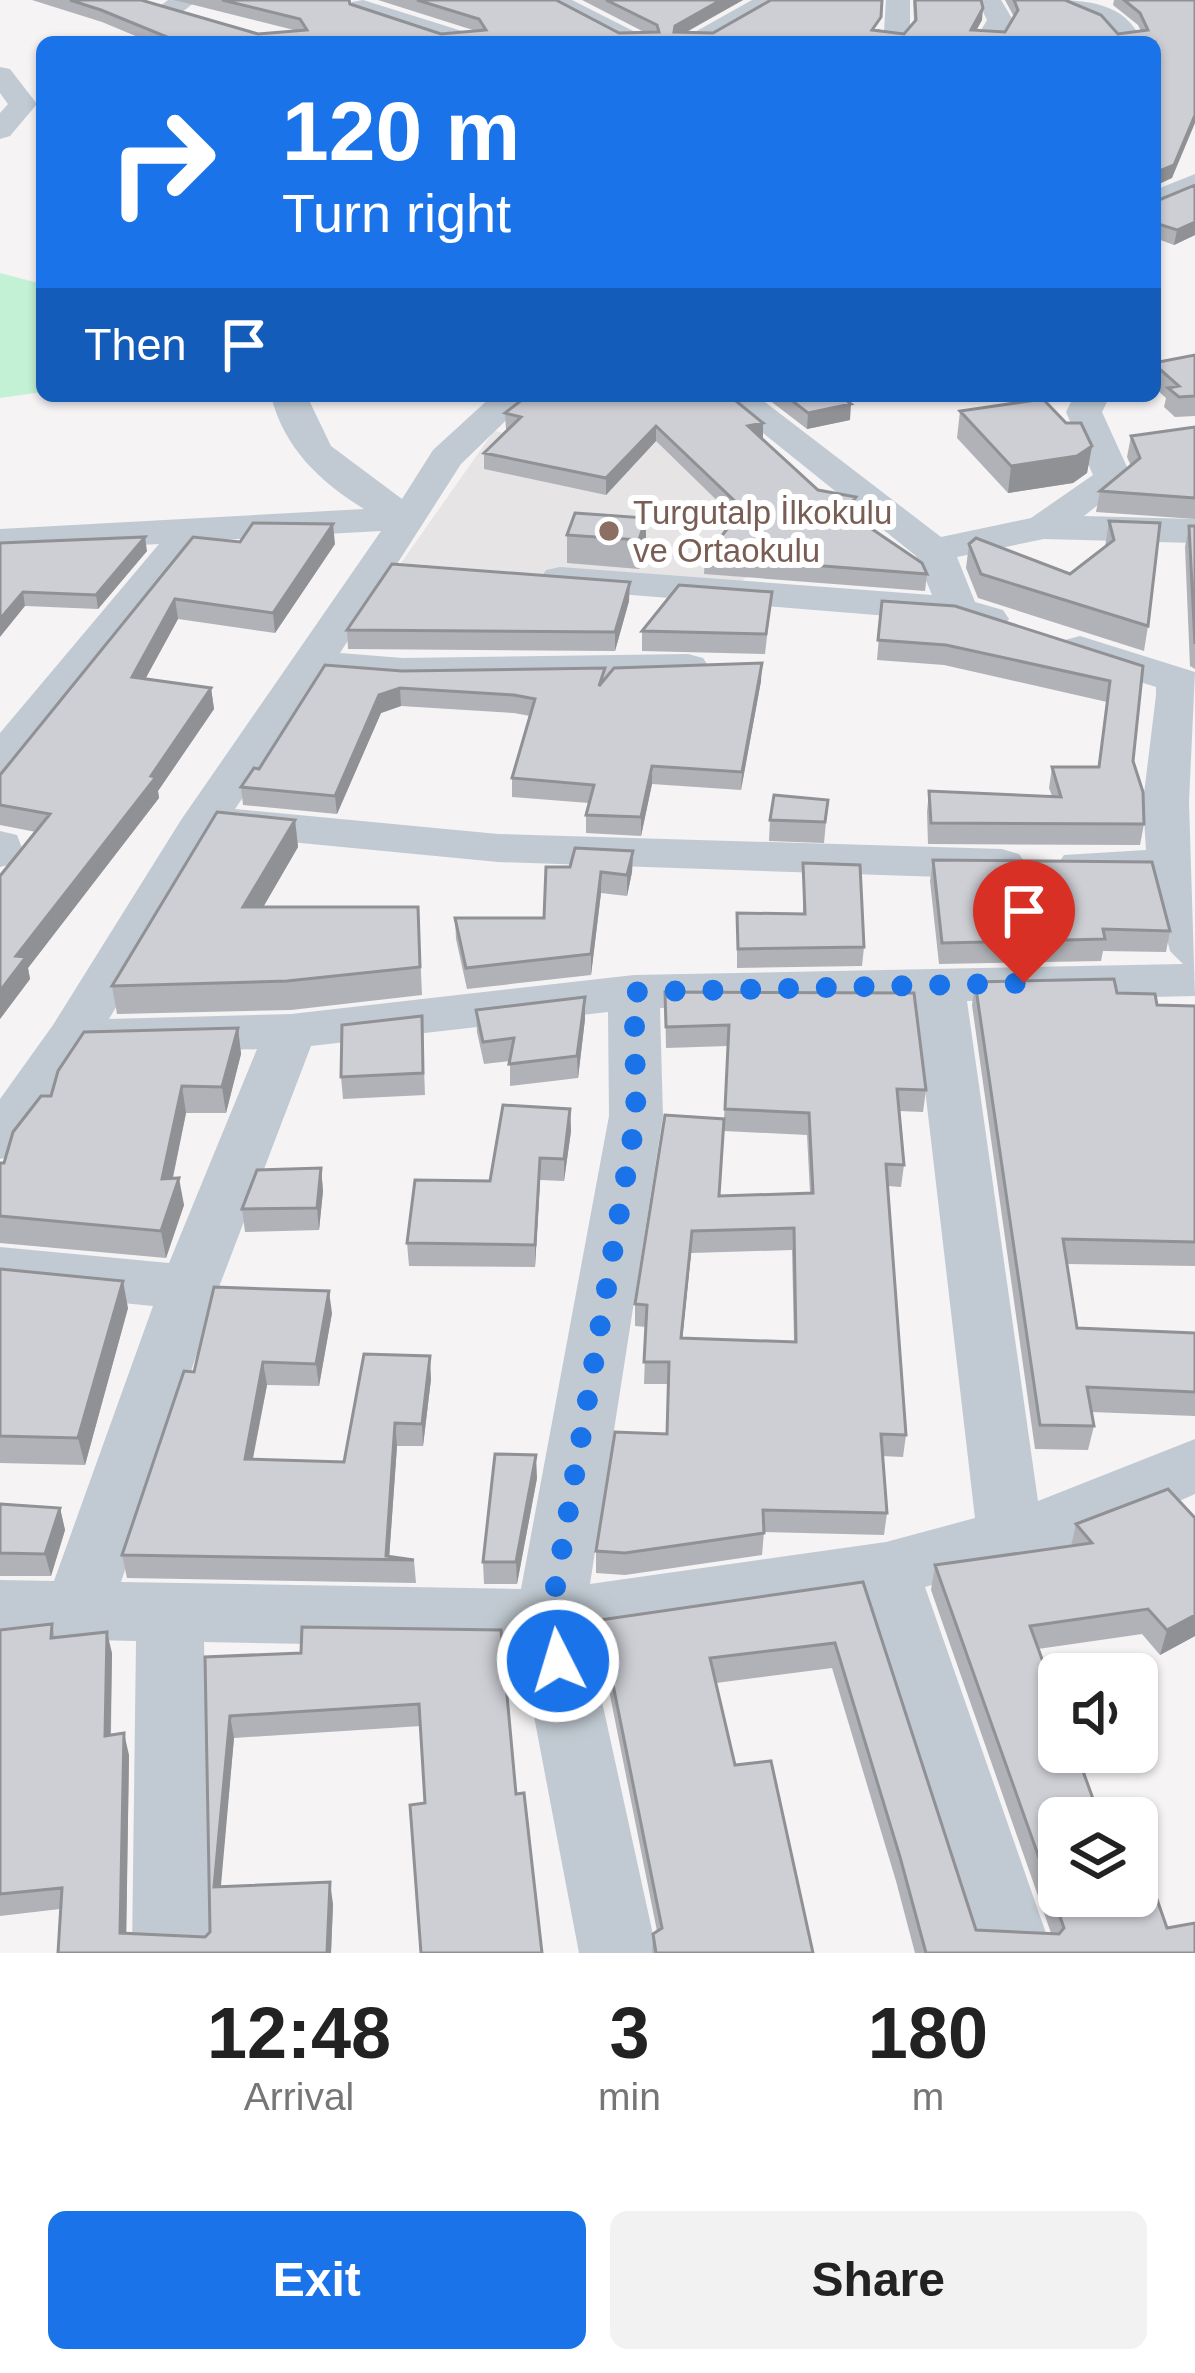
<!DOCTYPE html>
<html lang="en">
<head>
<meta charset="utf-8">
<style>
  :root { --surface:#fff; --page:#f2f2f2; --text:#222; --muted:#767676; --accent:#1a73e8 }
  body { margin:0; font-family:Helvetica,sans-serif; background:var(--page); color:var(--text); height:100vh; display:flex; flex-direction:column; font-size:45px; white-space:nowrap }
  * { box-sizing:border-box; margin:0 }
  p { font-size:39px; color:var(--muted) }
  .icon { flex:none; width:66px; height:66px; fill:none; stroke:currentColor; stroke-width:2; stroke-linecap:round; stroke-linejoin:round }
  .map { position:relative; height:1953px; overflow:hidden }
  .side { display:flex; flex-direction:column; background:var(--surface); flex:1 }
  .side>* { flex:none }
  .banner { position:absolute; left:36px; top:36px; width:1125px; height:366px; border-radius:18px; box-shadow:0 3px 9px #0004; background:#1a73e8; color:#fff; overflow:hidden }
  .controls { position:absolute; left:1038px; top:1653px; display:grid; gap:24px }
  .controls a { display:grid; place-items:center; width:120px; height:120px; border-radius:18px; background:var(--surface); box-shadow:0 3px 9px #0004; font-size:60px }
  .pin { position:absolute; display:grid; place-items:center; width:102px; height:102px; color:#fff; margin:-123px -51px; border-radius:50% 50% 50% 0; rotate:-45deg; box-shadow:0 0 12px #0007 }
  .pin .icon { rotate:45deg }
  .me { position:absolute; width:132px; margin:-66px; rotate:355deg; stroke-linejoin:round; filter:drop-shadow(0 0 9px #0008) }
  .turn { display:flex; align-items:center; gap:42px; height:252px; padding:0 48px; font-size:54px }
  .turn .icon { width:156px; height:156px; stroke-width:2.5 }
  .turn b { display:block; font-size:84px; line-height:102px }
  .then { display:flex; align-items:center; height:114px; padding:0 48px; background:#0003; gap:24px; font-size:45px }
  .eta { display:flex; justify-content:space-evenly; align-items:center; height:204px; text-align:center }
  .eta b { font-size:72px; font-weight:600; line-height:84px }
  .primary-button { display:flex; gap:24px; margin-top:auto; padding:24px 48px }
  .primary-button a { flex:1; height:138px; border-radius:18px; background:var(--accent); color:#fff; font-size:48px; font-weight:600; line-height:138px; text-align:center }
  .primary-button a+a { background:var(--page); color:var(--text) }
  .map>svg:first-child { display:block }
</style>
</head>
<body>
<div class="map">
<svg width="1195" height="1953" viewBox="0 0 1195 1953">
  <rect width="100%" height="100%" fill="#f5f3f3"/>
  <path fill="#e6e4e5" d="M730,413L827,498L733,590L401,563L494,431L539,439Z"/>
  <path fill="#c3f1d5" d="M0,273L42,284V392L0,398Z"/>
  <g fill="none" stroke-linecap="round" stroke-linejoin="round">
    <path fill="#c1cad2" fill-rule="evenodd" d="M168,0H198L178,15L186,42H160L152,12Z
      M363,0L478,36L482,42H443L352,12V2Z
      M540,0H572L655,42H621Z
      M752,0H783L710,42H677Z
      M886,0H910V32L903,42H876L884,31Z
      M977,0H1001L1013,20L1000,42H974L987,20Z
      M1047,0C1084,0 1126,1 1142,42H1116L1102,24Z
      M0,67L10,69L37,104L10,136L0,139V113L8,104L0,93Z
      M1195,174V194L1155,210V190Z
      M271,396H307L331,446L402,499L433,450L492,396H531L461,464L340,653L403,658L688,654L703,658L709,667L703,676L688,680L403,684L324,678L235,809L498,834L1002,849L1019,854L1026,864L1019,874L1002,879L498,862L218,835L109,1019L291,1014L634,975L1183,964L1170,951L1151,880L1064,875L1057,865L1064,855L1146,850L1143,802L1156,695V687L1065,658L1059,649L1065,640L1080,636L1195,672L1189,802L1195,996L967,1001L1038,1501L1195,1439V1494L1104,1535L925,1587L1053,1953H975L863,1602L589,1642L657,1953H579L521,1648L204,1642L210,1953H132L136,1641L0,1638V1580L54,1581L153,1306L0,1291V1247L169,1263L257,1049L87,1054L20,1154L0,1159V1099L53,1025L181,820L381,531L202,541L16,772L0,776V733L159,544L0,553V529L364,509C320,482 284,448 271,396ZM915,1003L975,1518L886,1542L590,1584L663,1116L660,1008ZM608,1012L609,1116L521,1589L121,1582L219,1287L311,1046Z
      M717,396H757L941,537L1031,518L1093,475L1066,412L1074,396H1110L1102,412L1132,478L1084,516L1195,519V543L1044,539L957,557L975,602L1003,610L1009,619L1003,628L988,631L950,621L546,588L540,579L546,570L560,567L932,595L916,556Z
      M0,831L17,835L24,853L17,863L0,867Z"/>
  </g>
  <path fill="#b0b2b7" fill-rule="evenodd" d="M32,0H141L258,34L298,31L174,0H349L350,4L441,34L476,31L378,0H556L619,33H646L582,0H743L685,33L880,29L879,31L904,34L914,21L913,0H981L982,20L976,30L1005,32L1014,17L1005,0H1065L1118,34L1141,31L1138,25L1113,5L1114,0H1195L1172,178L1155,42H150L102,22Z
    M1195,185V235L1174,245L1155,238V197L1159,200Z
    M1195,355V416L1175,417L1164,407L1166,398L1155,388V361L1159,362Z
    M764,396H841L850,420L807,429Z
    M960,411L1092,446L1087,473L1073,483L1008,493L957,438Z
    M505,413L763,423V439L818,490L855,514L927,574L925,591L704,574L705,557L736,519L656,441L606,495L484,469V453L508,429H506Z
    M1195,427V519L1096,512L1100,491L1131,466L1127,457L1131,436Z
    M646,518V546L639,569L567,563V535Z
    M1109,521L1148,626L1144,651L978,598L966,568L969,544L1070,574L1105,547Z
    M1189,526H1195V669L1190,666L1185,547Z
    M193,537L240,542L335,544L275,633L178,619L145,679L211,688L214,709L158,791L159,798L28,968L30,979L0,1019L36,832L0,825V775Z
    M0,543L147,551L98,609L25,606Z
    M772,592L765,654L642,651V631Z
    M629,601L615,651L348,649L347,630Z
    M882,601L1143,666L1133,761L1144,824L1140,845L928,844L927,812L929,791L1052,796L1049,788L1052,767H1098L1107,702L944,665L877,660Z
    M402,671L604,680L761,681L741,790L652,784L641,836L586,833V815L589,803L512,797V778L530,716L514,713L401,706L381,713L337,814L243,805L241,787L259,769Z
    M828,800L824,843L769,841L770,820Z
    M295,820L298,847L263,907H418L422,995L291,1010L117,1014L112,986Z
    M633,851L632,872L627,896L601,893L591,975L467,989L456,939L455,918H544L570,867Z
    M933,860L1170,931L1166,952L1103,951L1101,961L939,964L930,881Z
    M803,863L864,947L862,966L737,968V913L803,914Z
    M975,982L1117,993L1157,1005L1195,1006V1266L1067,1264L1077,1328L1195,1333V1416L1091,1412L1094,1426L1088,1450L1035,1449L972,1005Z
    M665,992L926,1090L923,1112L899,1111L904,1165L901,1187L888,1186L906,1435L903,1457L882,1456L887,1513L884,1535L764,1532L762,1555L625,1575L596,1573V1551L667,1434L668,1384H644L646,1327L635,1326V1304L724,1119L728,1046L666,1048ZM724,1131L807,1135L810,1193L719,1196ZM792,1250L794,1341L682,1338L691,1253Z
    M476,1010L585,1019L578,1078L510,1086V1061L484,1064L477,1032Z
    M422,1016L425,1095L343,1099L341,1077Z
    M238,1028L241,1054L226,1113H186L173,1178L184,1205L166,1258L0,1243V1163H4L51,1096Z
    M570,1109L571,1131L564,1181L540,1180L535,1267L409,1266L407,1243L490,1181Z
    M321,1168L323,1191L319,1230L245,1232L242,1209Z
    M0,1269L128,1308L85,1465L0,1463Z
    M332,1313L319,1386L267,1385L253,1459L344,1462L431,1379L423,1446H397L389,1557L414,1560L416,1583L127,1578L122,1555L194,1372Z
    M537,1478L517,1584H484L483,1562Z
    M0,1504L60,1508L65,1530L51,1576H0Z
    M1195,1518V1636L1160,1655L1142,1634L1038,1649L1100,1818L1167,1928L1195,1953H915L896,1881L832,1668L716,1683L735,1765L813,1953H652L653,1934L657,1931L600,1645V1620L863,1582L976,1930L1051,1933L931,1590L935,1565L1071,1546L1076,1524Z
    M52,1624L55,1638L112,1653L111,1735L129,1755L126,1933L205,1937L210,1932L205,1657L301,1653L501,1630L425,1803L421,1726L234,1738L220,1887L333,1904L331,1953H58L60,1909L0,1916V1630Z"/>
  <path fill="#909195" d="M721,0H743L675,38L674,42L675,26Z
    M983,8L982,20L970,42L971,30Z
    M1195,115V123L1172,178L1155,186V173Z
    M1195,222V235L1174,245L1177,230Z
    M851,404L850,420L807,429L808,413Z
    M763,423V439L748,426Z
    M656,426V441L606,495V478Z
    M1092,446L1087,473L1073,483L1008,493L1011,466Z
    M646,518V546L639,569V540Z
    M333,524L335,544L275,633L273,613Z
    M145,537L147,551L98,609L96,595Z
    M630,582L629,601L615,651V632Z
    M23,592L25,606L0,637V619Z
    M175,599L178,619L135,698L132,677Z
    M762,663L761,681L741,790L742,772Z
    M211,688L214,709L158,791L159,798L28,968L30,979L0,1019V991L16,956L151,776Z
    M400,688L401,706L381,713L337,814L335,796L379,695Z
    M652,766V784L641,836V817Z
    M295,820L298,847L247,935L243,907Z
    M633,851L632,872L627,896V875Z
    M601,872V893L591,975V954Z
    M585,997V1019L578,1078L577,1056Z
    M238,1028L241,1054L226,1113L222,1087Z
    M182,1086L186,1113L167,1205L162,1179Z
    M570,1109L571,1131L564,1181V1159Z
    M540,1158V1180L535,1267V1245Z
    M321,1168L323,1191L319,1230L317,1208Z
    M179,1178L184,1205L166,1258L161,1231Z
    M692,1231L691,1253L680,1360L681,1338Z
    M123,1281L128,1308L85,1465L78,1438Z
    M329,1291L332,1313L319,1386L316,1364Z
    M430,1356L431,1379L423,1446L422,1424Z
    M263,1362L267,1385L248,1482L245,1459Z
    M395,1423L397,1446L389,1560H386Z
    M536,1455L537,1478L517,1584L516,1562Z
    M60,1508L65,1530L51,1576L45,1554Z
    M1195,1615V1636L1160,1655L1167,1630Z
    M107,1632L112,1653L110,1757L105,1736Z
    M230,1716L234,1738L219,1908L214,1887Z
    M124,1733L129,1755L126,1953L120,1933Z
    M330,1882L333,1904L331,1953H327Z"/>
  <path fill="#cdcfd5" stroke="#909195" stroke-width="3" fill-rule="evenodd" d="M70,0H141L258,34L307,30L300,19L222,0H349L350,4L441,34L486,30L479,19L417,0H556L619,33L659,32L657,25L606,0H721L675,26L674,32L713,33L771,0H882L881,17L872,30L904,34L916,20L915,0H981L983,8L971,30L1005,32L1018,10L1014,0H1065L1101,15L1118,34L1148,30L1140,13L1124,0H1195V115L1174,165L1155,173V42H179L101,10Z
    M1195,185V222L1177,230L1155,223V197L1159,200Z
    M1195,355V396L1179,397L1168,388L1179,386L1155,365V361L1159,362Z
    M527,396H730L763,423L748,426L818,490L856,497L847,509L873,525L872,529L922,563L927,574L705,557L743,509L656,426L606,478L484,453L521,417L505,413Z
    M786,396H841L851,404L808,413Z
    M1043,399L1066,423H1081L1092,446L1077,456L1011,466L960,411Z
    M1195,427V498L1100,491L1140,458L1131,436Z
    M575,513L646,518L639,540L567,535Z
    M1109,521L1160,523L1148,626L981,574L969,544L976,538L1070,574L1114,540Z
    M253,523L333,524L273,613L175,599L132,677L211,688L151,776L156,777L16,956L26,957L0,991V876L50,814L0,805V775L193,537L240,542Z
    M1189,526H1195V644Z
    M145,537L96,595L23,592L0,619V543Z
    M392,564L630,582L615,632L347,630Z
    M679,585L772,592L766,634L642,631Z
    M882,601L955,606L1143,666L1133,761L1143,792L1144,824L931,823L929,791L1061,797L1052,767H1099L1110,681L946,645L878,640Z
    M762,663L742,772L652,766L641,817L586,815L594,785L512,778L535,699L514,695L400,688L379,695L335,796L241,787L254,768L259,769L325,665L402,671L605,668L599,686L614,668Z
    M774,795L828,800L825,822L770,820Z
    M217,812L295,820L243,907H418L420,967L287,981L112,986Z
    M575,848L633,851L627,875L601,872L591,954L466,968L455,918H544L546,867H570Z
    M933,860L1152,862L1170,931L1103,929L1105,939L942,943Z
    M803,863L860,865L864,947L738,949L737,913L805,914Z
    M1114,979L1117,993L1155,994L1157,1005L1195,1006V1242L1063,1239L1077,1328L1195,1333V1392L1087,1387L1094,1426L1040,1425L975,982Z
    M665,992L914,993L926,1090L897,1089L904,1165L886,1164L906,1435L881,1434L887,1513L763,1510L764,1533L625,1553L596,1551L615,1432L667,1434L669,1362H644L647,1305L635,1304L665,1115L724,1119L719,1196L813,1193L809,1113L725,1109L729,1025L666,1027ZM794,1228L796,1342L681,1338L692,1231Z
    M585,997L577,1056L509,1064L514,1038L483,1042L476,1010Z
    M422,1016L423,1073L341,1077L342,1025Z
    M238,1028L222,1087L182,1086L162,1179L179,1178L161,1231L0,1216V1163H4L13,1132L41,1096H51L58,1071L84,1032Z
    M503,1105L570,1109L564,1159L540,1158L535,1245L407,1243L415,1180L490,1181Z
    M321,1168L317,1208L242,1209L257,1170Z
    M0,1269L123,1281L78,1438L0,1436Z
    M214,1287L329,1291L316,1364L263,1362L245,1459L344,1462L364,1354L430,1356L422,1424L395,1423L386,1556L414,1560L122,1555L184,1371L194,1372Z
    M495,1454L536,1455L516,1562H483Z
    M1168,1489L1195,1518V1615L1167,1630L1148,1609L1030,1626L1059,1706V1752H1076L1100,1818H1059V1896H1137V1842L1167,1928L1195,1923V1953H926L900,1857L835,1643L710,1658L735,1765L771,1761L813,1953H656L653,1934L662,1928L600,1620L863,1582L976,1930L1059,1934L1064,1928L935,1565L1092,1543L1076,1524Z
    M0,1504L60,1508L45,1554L0,1553Z
    M52,1624L51,1638L107,1632L105,1736L124,1733L120,1933L205,1937L210,1932L205,1657L301,1653L302,1627L501,1630L516,1794L524,1793L542,1953H421L410,1805L425,1803L419,1704L230,1716L214,1887L330,1882L327,1953H58L62,1888L0,1894V1630Z"/>
  <g fill="none" stroke-linecap="round" stroke-linejoin="round">
    <path stroke="#1a73e8" stroke-width="21" stroke-dasharray="0 37.8" d="M558,1661L550,1619L636,1116L634,992L1024,983"/>
  </g>
  <circle fill="#8d6e63" stroke="#fff" stroke-width="4.5" cx="609" cy="531" r="12"/>
  <g text-anchor="middle" dominant-baseline="central" stroke-width="12" stroke-linejoin="round" paint-order="stroke">
    <g font-size="33" fill="#785e54" stroke="#fff" text-anchor="start">
      <text x="633" y="512">Turgutalp İlkokulu<tspan x="633" dy="38">ve Ortaokulu</tspan></text>
    </g>
  </g>
</svg>
<div class="controls">
<a><svg class="icon" aria-label="sound" viewBox="0 0 24 24"><path d="M4 9h4l5-4v14l-5-4H4zM17 9q2 3 0 6"/></svg></a>
<a><svg class="icon" aria-label="layers" viewBox="0 0 24 24"><path d="M12 4l9 5-9 5-9-5zM3 14l9 5 9-5"/></svg></a>
</div>
<div class="pin" style="left:1024px;top:983px;background:#d93025"><svg class="icon" aria-label="arrive" viewBox="0 0 24 24"><path d="M6 21V4h12l-3 4 3 4H6"/></svg></div>
<svg class="me" style="left:558px;top:1661px" viewBox="-20 -20 40 40"><circle r="17" fill="#1a73e8" stroke="#fff" stroke-width="3"/><path d="M0-11L8 9 0 5-8 9z" fill="#fff"/></svg>
<div class="banner">
<div class="turn"><svg class="icon" aria-label="right" viewBox="0 0 24 24"><path d="M7 20v-9h11M14 6l5 5-5 5"/></svg><div><b>120 m</b>Turn right</div></div>
<div class="then">Then<svg class="icon" aria-label="arrive" viewBox="0 0 24 24"><path d="M6 21V4h12l-3 4 3 4H6"/></svg></div>
</div>
</div>
<section class="side">
<div class="eta">
<div><b>12:48</b><p>Arrival</p></div>
<div><b>3</b><p>min</p></div>
<div><b>180</b><p>m</p></div>
</div>
<div class="primary-button"><a>Exit</a><a>Share</a></div>
</section>
</body>
</html>
